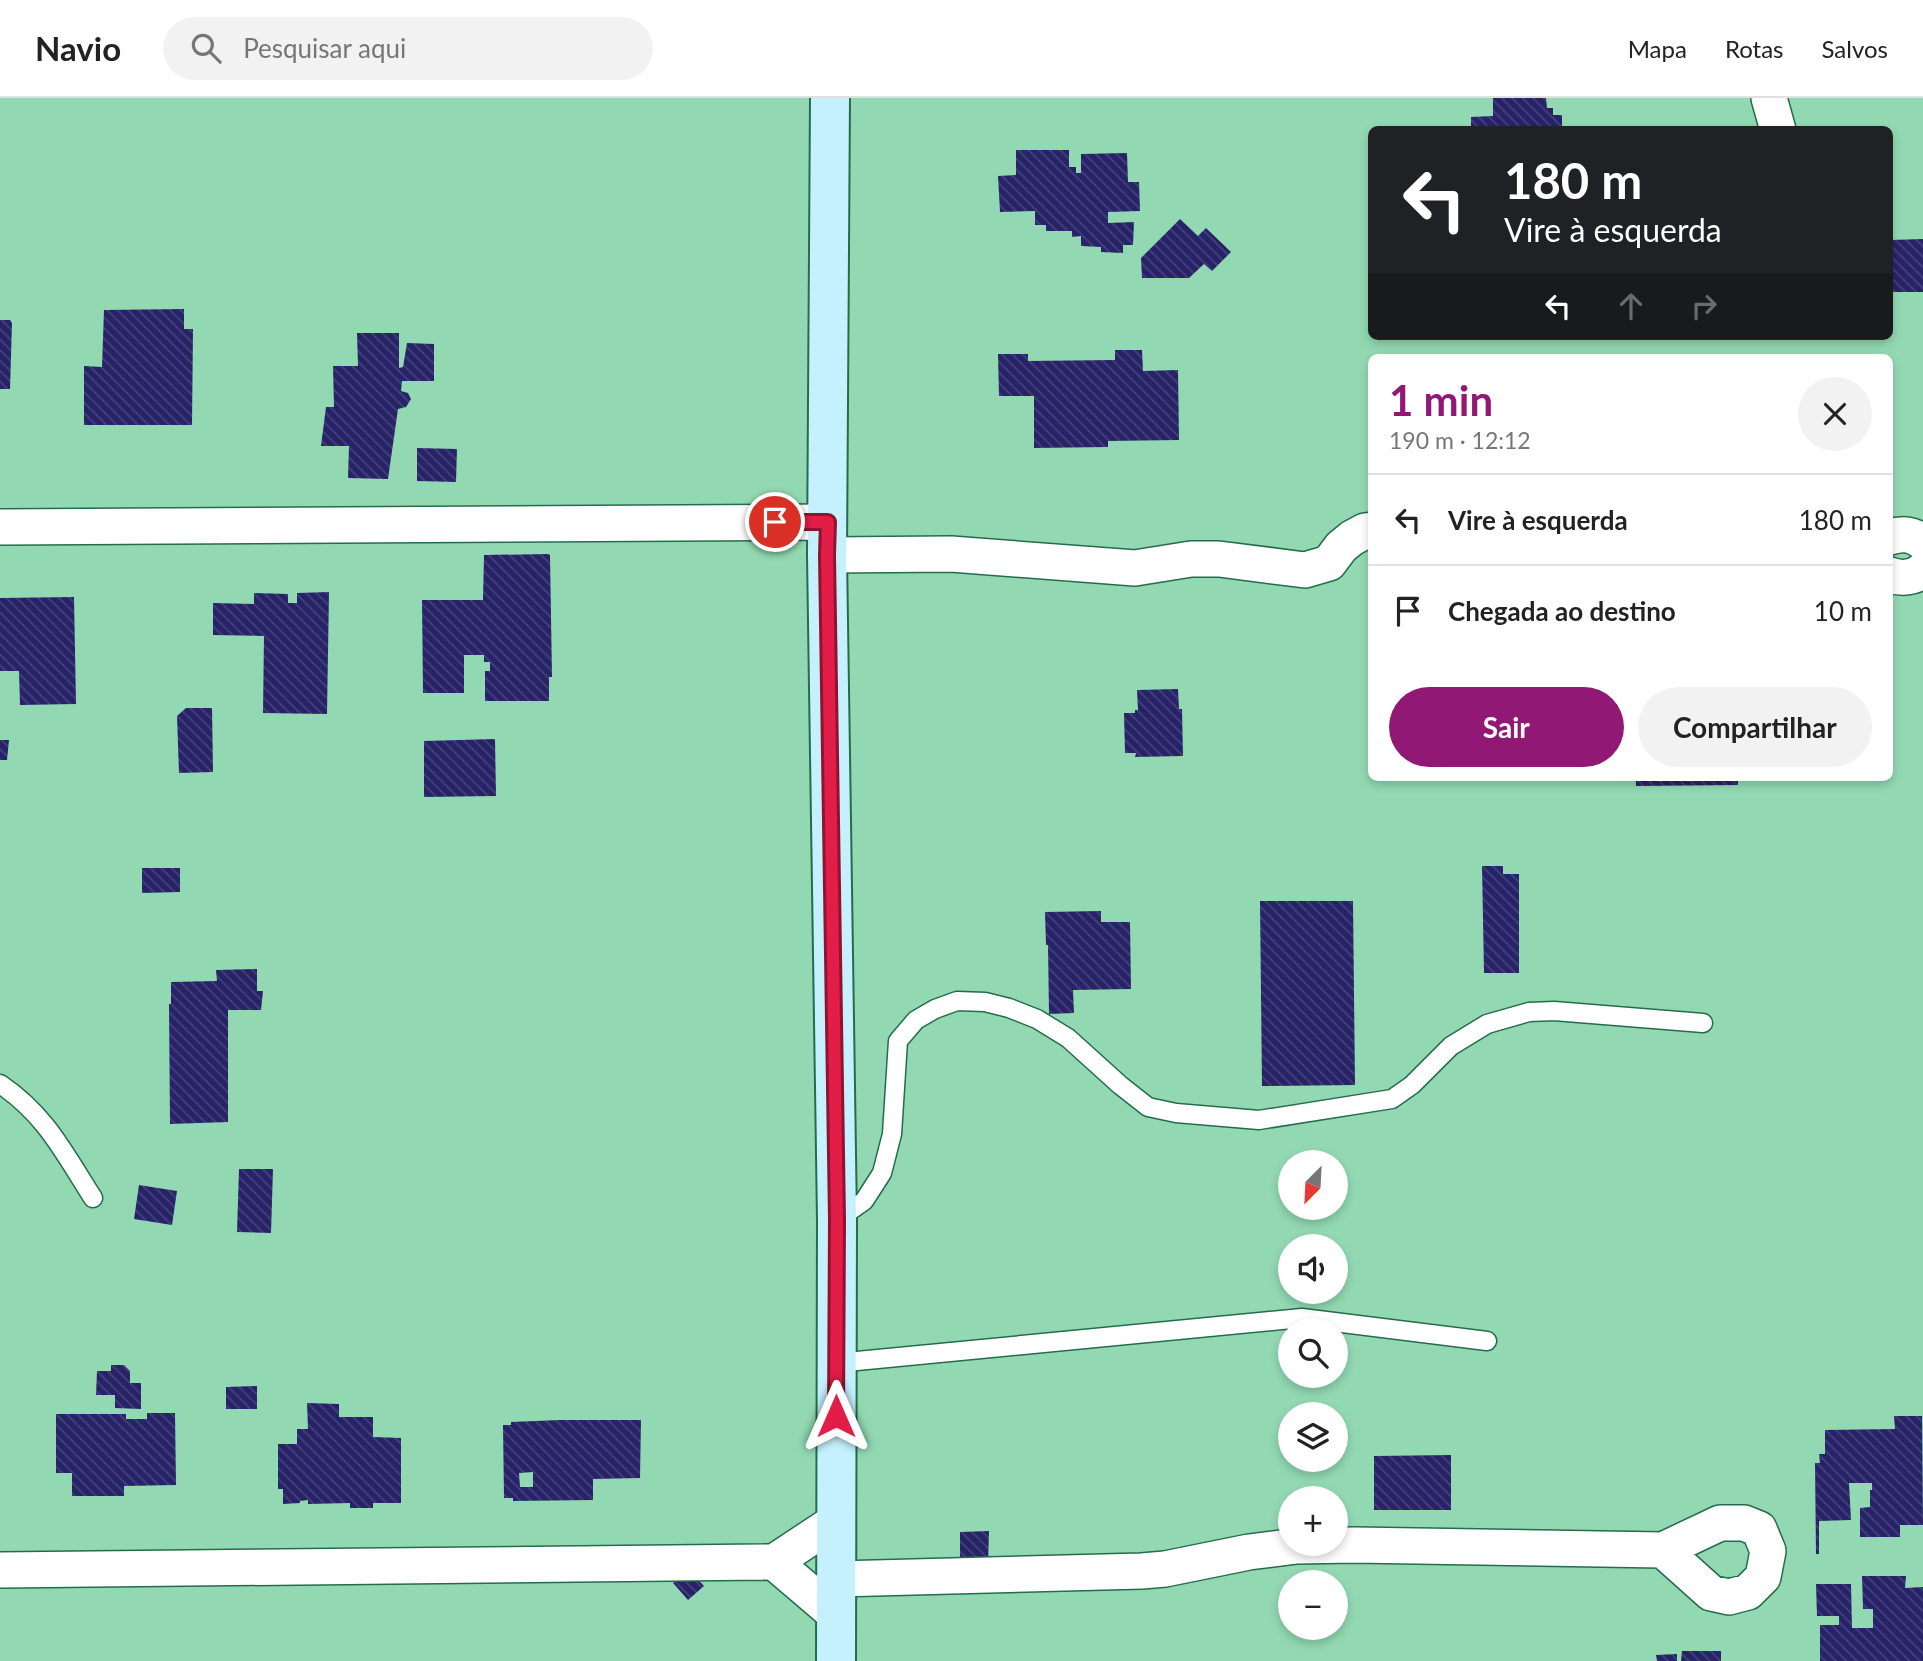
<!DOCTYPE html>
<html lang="pt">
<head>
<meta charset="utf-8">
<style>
  :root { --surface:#fff; --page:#f2f2f2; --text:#222; --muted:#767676; --line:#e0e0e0; --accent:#921875 }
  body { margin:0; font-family:Lato,sans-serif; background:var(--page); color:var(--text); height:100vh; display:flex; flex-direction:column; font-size:26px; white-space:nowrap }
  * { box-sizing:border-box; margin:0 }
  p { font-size:23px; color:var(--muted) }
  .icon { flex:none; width:38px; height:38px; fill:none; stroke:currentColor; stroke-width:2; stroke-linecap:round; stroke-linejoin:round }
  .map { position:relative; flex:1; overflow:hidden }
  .drawer { position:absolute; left:1368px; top:256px; width:525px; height:427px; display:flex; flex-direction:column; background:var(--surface); border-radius:10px; box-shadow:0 4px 10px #0003 }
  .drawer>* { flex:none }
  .top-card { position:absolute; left:1368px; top:28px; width:525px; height:214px; border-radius:10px; box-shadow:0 4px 10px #0003; background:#202124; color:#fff; overflow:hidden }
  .needle { width:46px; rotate:204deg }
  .controls { position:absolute; left:1278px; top:1052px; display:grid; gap:14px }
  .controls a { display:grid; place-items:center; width:70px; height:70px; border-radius:50%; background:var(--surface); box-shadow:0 4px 10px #0003; font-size:35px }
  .pin { position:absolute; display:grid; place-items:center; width:60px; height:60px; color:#fff; margin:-30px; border:4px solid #fff; border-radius:50%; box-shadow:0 2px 7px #0007 }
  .me { position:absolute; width:77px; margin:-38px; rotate:0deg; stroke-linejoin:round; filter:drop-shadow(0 0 5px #0008) }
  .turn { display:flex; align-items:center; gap:24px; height:147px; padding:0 21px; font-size:32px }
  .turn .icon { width:91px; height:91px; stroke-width:2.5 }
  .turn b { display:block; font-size:49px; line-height:60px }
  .lanes { display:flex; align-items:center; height:66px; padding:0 21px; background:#0003; justify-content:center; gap:35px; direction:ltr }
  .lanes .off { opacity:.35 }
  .round { display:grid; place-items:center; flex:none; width:74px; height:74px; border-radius:37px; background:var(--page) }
  .head { display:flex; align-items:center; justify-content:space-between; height:119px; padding:0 21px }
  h1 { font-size:42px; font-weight:700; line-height:52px; color:var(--accent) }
  .action { display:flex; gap:14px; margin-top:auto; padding:14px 21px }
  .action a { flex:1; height:80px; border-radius:42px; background:var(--accent); color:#fff; font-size:28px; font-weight:700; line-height:80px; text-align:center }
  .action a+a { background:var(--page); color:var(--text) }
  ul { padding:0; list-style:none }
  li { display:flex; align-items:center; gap:21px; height:91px; padding:0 21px; border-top:2px solid var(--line) }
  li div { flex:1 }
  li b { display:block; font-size:26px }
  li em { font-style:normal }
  header { display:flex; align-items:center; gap:42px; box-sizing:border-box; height:98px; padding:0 35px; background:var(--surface); border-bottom:2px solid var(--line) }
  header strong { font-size:33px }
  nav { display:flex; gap:38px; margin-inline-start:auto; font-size:24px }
  .search { width:490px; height:63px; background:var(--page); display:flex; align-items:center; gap:18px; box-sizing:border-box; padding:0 24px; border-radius:38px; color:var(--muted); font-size:26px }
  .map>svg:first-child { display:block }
</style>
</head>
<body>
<header>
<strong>Navio</strong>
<div class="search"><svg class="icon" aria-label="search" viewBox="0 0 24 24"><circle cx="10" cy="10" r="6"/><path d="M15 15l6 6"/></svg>Pesquisar aqui</div>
<nav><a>Mapa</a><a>Rotas</a><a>Salvos</a></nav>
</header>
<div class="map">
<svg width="1923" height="1563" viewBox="0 0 1923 1563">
  <defs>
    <pattern id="building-back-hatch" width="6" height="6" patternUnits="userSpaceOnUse" patternTransform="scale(1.75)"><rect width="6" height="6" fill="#282369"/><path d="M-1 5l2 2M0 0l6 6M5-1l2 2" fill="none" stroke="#444279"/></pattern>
  </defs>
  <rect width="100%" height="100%" fill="#92d9b3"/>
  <path fill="url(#building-back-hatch)" fill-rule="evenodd" d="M1493,0H1546L1547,10H1553V17H1562V32H1471V19L1493,18Z
    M1016,52H1069V69H1076V75H1081V56L1127,55L1128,84H1139L1140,113L1108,114V125L1134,124L1133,147H1123V155L1101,154V149L1081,148V138L1072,139V133H1046V127H1035V113L1000,114L998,78L1016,77Z
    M1180,121L1198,138L1206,130L1231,154L1212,173L1204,166L1189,180H1142L1141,160Z
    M1923,141V194H1890V142Z
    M184,211V231H193L192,327H84V268L102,269L104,212Z
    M0,222H10L12,225L10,291H0Z
    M357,235H399V270L403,269L407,245L434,246V283H402L401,293L408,295L411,301L406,309L398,311L388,381L348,380L349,348H321L326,309H334L333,268H358Z
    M1115,252H1142L1143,273L1178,272L1179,342L1108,343V349L1034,350V298H999L998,256H1028V263L1115,262Z
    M417,350L457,351L456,384L417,383Z
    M548,456L550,457L552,579H549V603H485V573H490V564H484V557H464V595H423L422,502H483L484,457Z
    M329,494L327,616L263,615L264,538L213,537V505L254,506V495L288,496V505H297V495Z
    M74,499L76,606L20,607L19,573H0V500Z
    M1178,591L1179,611H1182L1183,658L1135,659L1136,655H1125L1124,615H1135V612H1138L1137,592Z
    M186,610H212L213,674L179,675L177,618Z
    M495,641L496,698L424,699V643Z
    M0,642H9L7,662H0Z
    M1636,679H1738V687L1636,688Z
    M1482,768H1503V776H1519V875H1484Z
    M142,770H180V794L142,795Z
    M1260,803H1353L1355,987L1262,988Z
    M1101,813V824H1130L1131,891L1073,892L1074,915L1049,916L1048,847H1046L1045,814Z
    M257,871V893H263L261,912H228V1024L170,1026L169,906H171V884L217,883L216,872Z
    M239,1071H273L271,1135L237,1134Z
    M139,1087L177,1093L172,1127L134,1121Z
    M111,1267H124L130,1273V1285H141V1311L115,1310V1297H96L97,1273H111Z
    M257,1288V1311H226V1289Z
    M307,1305L339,1306V1319H373V1339L401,1340V1405H373V1410H350V1405L308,1406V1402L300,1403V1405L283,1406V1391H278V1346H297V1331H308Z
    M147,1315H175L176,1387L124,1388V1398H72V1375H56V1316H126V1321H147Z
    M1894,1318H1922L1923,1427H1900V1439H1860V1410L1870,1409V1392H1872V1385H1849L1851,1422L1819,1423V1456H1816L1815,1365H1820L1819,1356H1825V1332L1895,1331Z
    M560,1322H641L640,1380L593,1381V1402L513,1403V1400H504L503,1327H511V1324ZM533,1374V1389H520L519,1375Z
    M1451,1357V1412H1374V1358Z
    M989,1433L988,1465H960V1434Z
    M688,1471L704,1488L688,1502L673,1485Z
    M1862,1478H1906L1905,1490L1923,1489V1563H1820V1527H1839V1518H1817L1816,1486H1851L1852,1530H1873V1511H1863Z
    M1682,1553H1721V1563H1681Z
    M1677,1556V1563H1657L1656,1557Z"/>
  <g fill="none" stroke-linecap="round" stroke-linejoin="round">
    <defs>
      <path id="lane" d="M0,986C46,1017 64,1055 93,1100
        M837,1122L864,1103L882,1075L892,1036L898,943L916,922L935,911L957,903L985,904L1009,910L1037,921L1068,940L1120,987L1148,1009L1176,1015L1259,1022L1392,1001L1412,987L1451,948L1487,926L1529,914L1554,913L1703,925
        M836,1265L1302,1220L1487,1243"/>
      <path id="street" d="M1769,0L1778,32
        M0,429L828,424
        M1890,439C1903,435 1912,436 1923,444
        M827,457L951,456L1135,470L1191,461H1219L1305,472L1329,465L1341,449L1352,440L1365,433L1372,432
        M1890,477C1901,481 1914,480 1923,472
        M774,1464L835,1516
        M0,1472L774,1464L836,1423
        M837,1481L1142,1473L1165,1471L1249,1454L1297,1448L1354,1447L1663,1452L1711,1495L1729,1499L1748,1494L1763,1479L1768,1453L1759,1431L1744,1425H1720L1663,1452"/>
      <path id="secondary" d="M830,0L827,457L837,1122L836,1563"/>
    </defs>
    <use href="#lane" stroke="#256c4c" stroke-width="21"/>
    <use href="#street" stroke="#256c4c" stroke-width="38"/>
    <use href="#secondary" stroke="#256c4c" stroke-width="42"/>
    <use href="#lane" stroke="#fff" stroke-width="18"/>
    <use href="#street" stroke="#fff" stroke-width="35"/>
    <use href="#secondary" stroke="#c4f1fd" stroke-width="38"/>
  </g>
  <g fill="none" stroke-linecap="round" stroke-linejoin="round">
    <defs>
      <path id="route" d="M775,424H828L827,457L837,1122L836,1318"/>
    </defs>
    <use href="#route" stroke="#92132f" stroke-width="18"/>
    <use href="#route" stroke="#e11d48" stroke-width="12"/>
  </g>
</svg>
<div class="controls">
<a><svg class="needle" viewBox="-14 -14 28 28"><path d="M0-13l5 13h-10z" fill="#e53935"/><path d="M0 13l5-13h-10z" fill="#767676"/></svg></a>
<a><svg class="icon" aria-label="sound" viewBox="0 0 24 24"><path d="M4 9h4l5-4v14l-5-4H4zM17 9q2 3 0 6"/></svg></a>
<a><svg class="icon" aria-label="search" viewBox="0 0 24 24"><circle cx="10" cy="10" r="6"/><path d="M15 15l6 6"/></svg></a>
<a><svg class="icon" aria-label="layers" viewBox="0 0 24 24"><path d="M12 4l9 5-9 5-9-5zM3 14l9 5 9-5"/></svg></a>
<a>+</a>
<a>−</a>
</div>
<div class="pin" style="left:775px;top:424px;background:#d93025"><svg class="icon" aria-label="arrive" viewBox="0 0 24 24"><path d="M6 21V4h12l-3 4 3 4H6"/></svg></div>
<svg class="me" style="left:836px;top:1318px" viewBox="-20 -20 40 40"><path d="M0-17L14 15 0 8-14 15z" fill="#e11d48" stroke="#fff" stroke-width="4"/></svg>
<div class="top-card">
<div class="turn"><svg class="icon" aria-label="left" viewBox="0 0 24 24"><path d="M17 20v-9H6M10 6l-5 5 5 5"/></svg><div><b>180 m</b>Vire à esquerda</div></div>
<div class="lanes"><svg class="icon" aria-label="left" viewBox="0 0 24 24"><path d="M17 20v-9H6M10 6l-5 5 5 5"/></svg><svg class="icon off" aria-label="ahead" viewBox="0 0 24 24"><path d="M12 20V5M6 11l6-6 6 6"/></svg><svg class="icon off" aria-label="right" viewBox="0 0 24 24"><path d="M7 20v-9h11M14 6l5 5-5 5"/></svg></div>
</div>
<section class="drawer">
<div class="head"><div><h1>1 min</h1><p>190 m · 12:12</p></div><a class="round"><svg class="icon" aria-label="close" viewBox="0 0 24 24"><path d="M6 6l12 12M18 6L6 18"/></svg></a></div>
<ul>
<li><svg class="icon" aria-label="left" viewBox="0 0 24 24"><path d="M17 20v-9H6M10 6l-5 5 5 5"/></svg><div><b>Vire à esquerda</b></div><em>180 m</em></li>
<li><svg class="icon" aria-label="arrive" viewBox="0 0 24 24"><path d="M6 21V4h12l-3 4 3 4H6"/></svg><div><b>Chegada ao destino</b></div><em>10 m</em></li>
</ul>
<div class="action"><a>Sair</a><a>Compartilhar</a></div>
</section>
</div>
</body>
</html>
